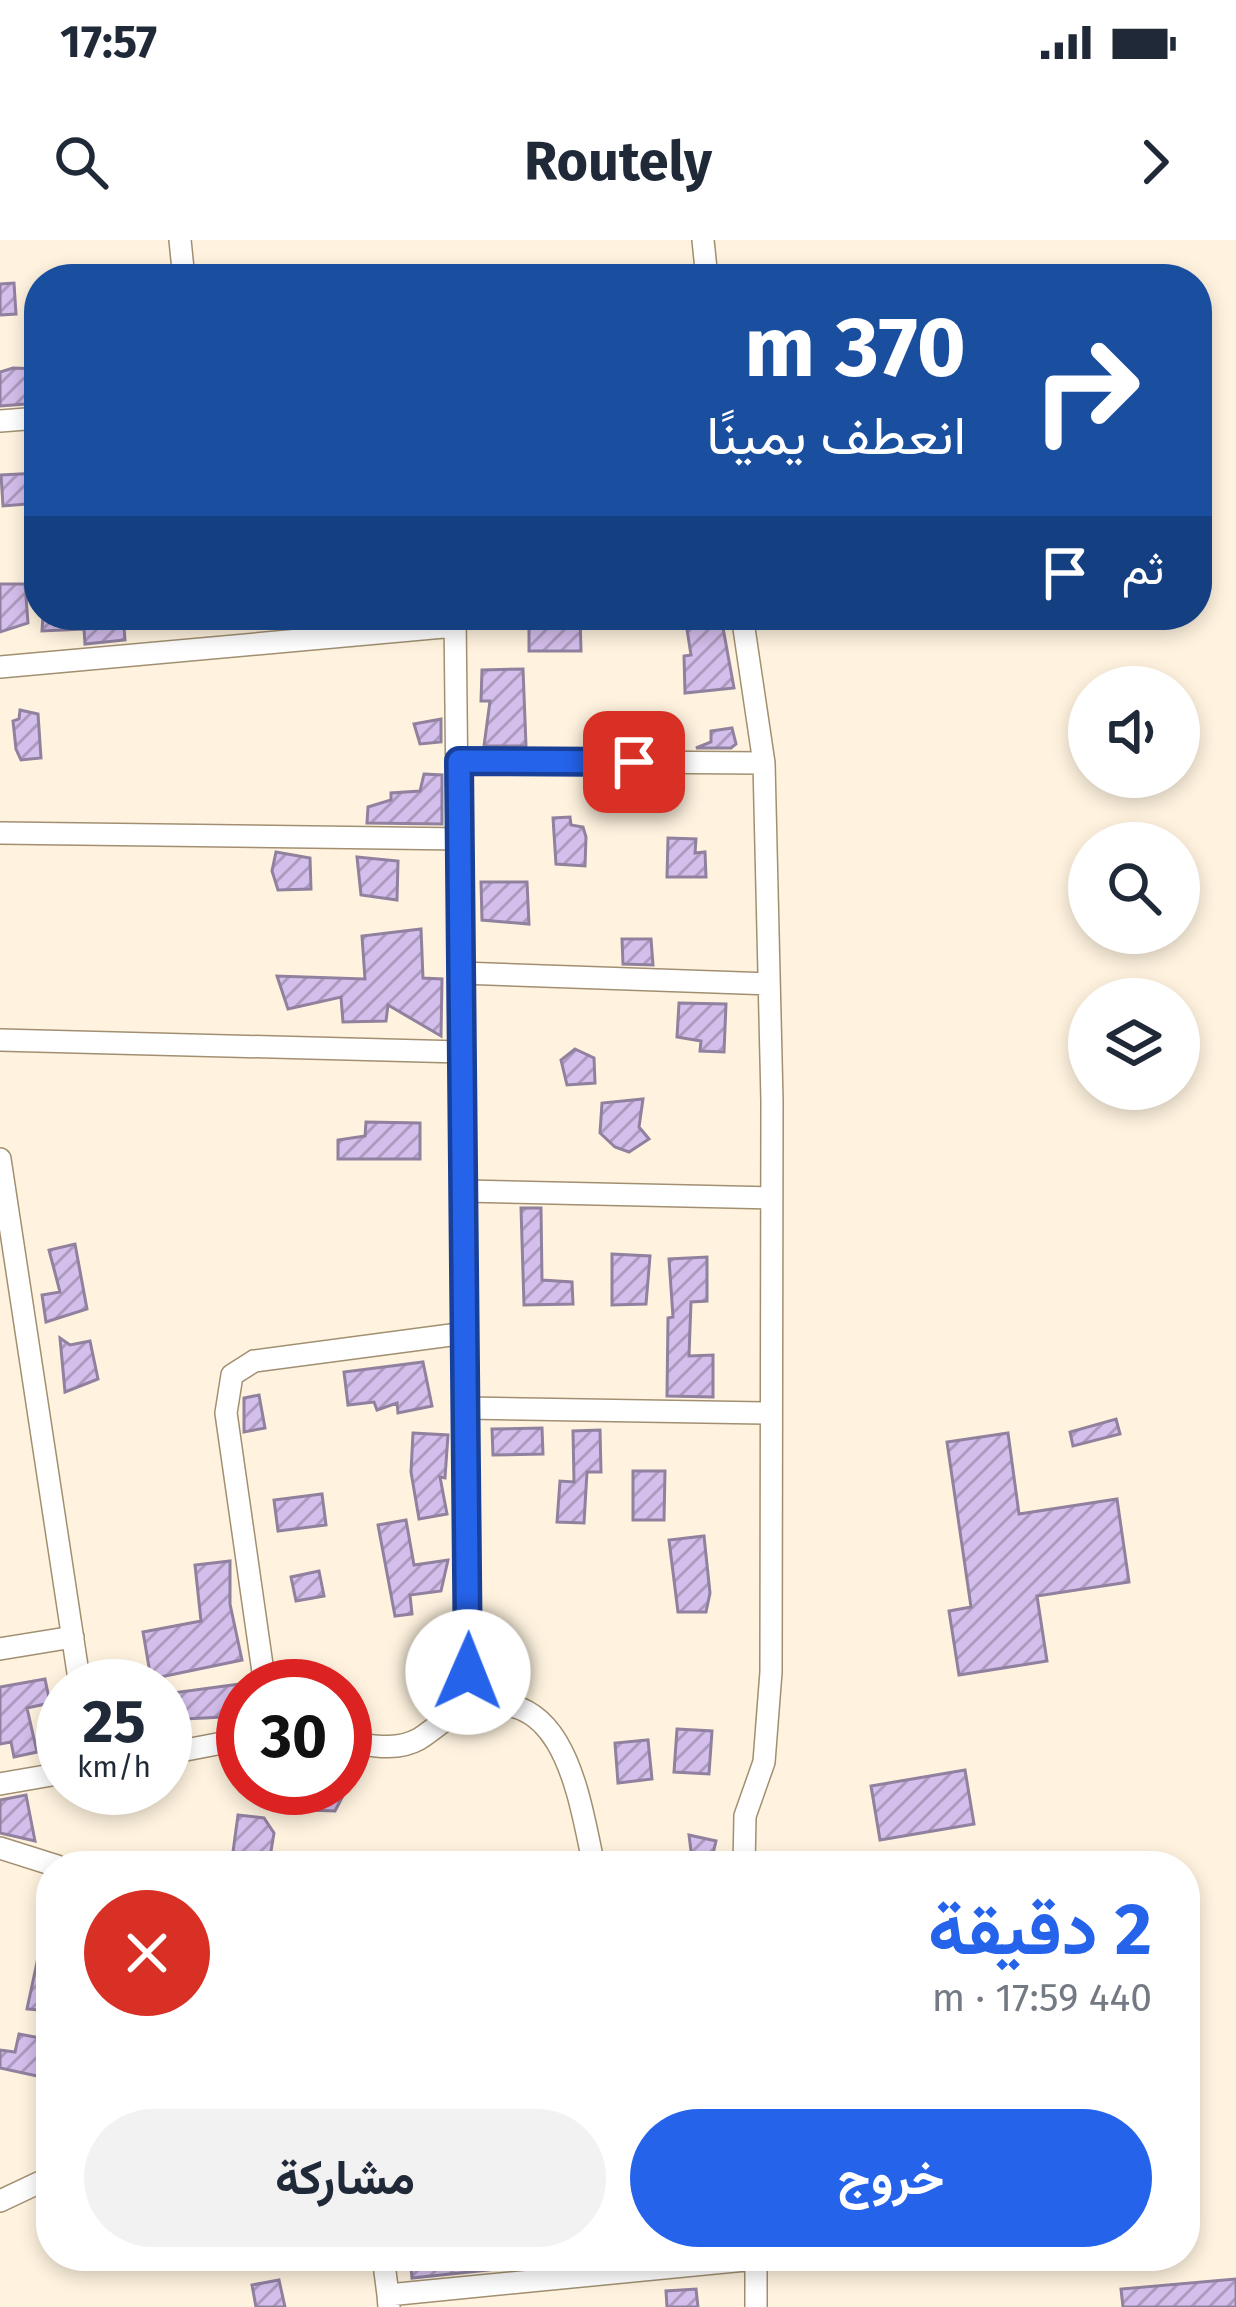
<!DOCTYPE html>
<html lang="ar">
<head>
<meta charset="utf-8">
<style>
  :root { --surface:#fff; --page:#f2f2f3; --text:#1f2937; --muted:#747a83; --accent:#2563eb }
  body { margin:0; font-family:"Fira Sans",Vazirmatn,sans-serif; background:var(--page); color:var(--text); direction:rtl; height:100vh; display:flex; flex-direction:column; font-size:45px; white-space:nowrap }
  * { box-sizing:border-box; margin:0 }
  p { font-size:39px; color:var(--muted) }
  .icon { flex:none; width:66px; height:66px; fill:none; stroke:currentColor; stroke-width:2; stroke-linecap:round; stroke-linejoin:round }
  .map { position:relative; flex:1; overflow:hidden; direction:ltr }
  .panel { position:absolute; left:36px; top:1611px; width:1164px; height:420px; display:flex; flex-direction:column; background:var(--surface); border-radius:48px; box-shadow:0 6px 18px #0003; direction:rtl }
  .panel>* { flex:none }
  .banner { position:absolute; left:24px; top:24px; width:1188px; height:366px; border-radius:48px; box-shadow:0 6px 18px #0003; direction:rtl; background:#1a4fa0; color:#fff; overflow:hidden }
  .fabs { position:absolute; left:1068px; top:426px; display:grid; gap:24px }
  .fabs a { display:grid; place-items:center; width:132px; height:132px; border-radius:50%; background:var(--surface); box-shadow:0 6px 18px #0003; font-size:60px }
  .speed { position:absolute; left:36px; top:1419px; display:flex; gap:24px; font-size:60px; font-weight:700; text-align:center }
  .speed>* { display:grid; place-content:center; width:156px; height:156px; border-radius:50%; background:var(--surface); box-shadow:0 6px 18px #0003; line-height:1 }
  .speed small { font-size:30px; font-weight:400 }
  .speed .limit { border:18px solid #d22; background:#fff; color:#111 }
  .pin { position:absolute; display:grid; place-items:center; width:102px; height:102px; color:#fff; margin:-51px; border-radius:24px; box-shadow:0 6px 18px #0006 }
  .me { position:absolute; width:132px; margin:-66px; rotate:1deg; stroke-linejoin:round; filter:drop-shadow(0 0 9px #0008) }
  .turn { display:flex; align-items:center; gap:42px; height:252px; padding:0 48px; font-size:54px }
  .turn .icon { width:156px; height:156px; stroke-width:2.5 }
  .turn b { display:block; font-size:84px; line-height:102px }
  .then { display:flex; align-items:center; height:114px; padding:0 48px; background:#0003; gap:24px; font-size:45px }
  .round { display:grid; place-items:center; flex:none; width:126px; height:126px; border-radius:63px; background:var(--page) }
  .head { display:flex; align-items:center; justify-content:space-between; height:204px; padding:0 48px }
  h1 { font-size:72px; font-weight:700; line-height:90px; color:var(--accent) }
  .cta { display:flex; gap:24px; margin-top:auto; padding:24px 48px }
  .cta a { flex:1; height:138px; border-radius:72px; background:var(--accent); color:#fff; font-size:48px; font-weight:700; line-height:138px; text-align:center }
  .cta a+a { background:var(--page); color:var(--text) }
  .status { display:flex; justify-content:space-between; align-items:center; height:84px; padding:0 60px; background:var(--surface); direction:ltr }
  .status svg { height:33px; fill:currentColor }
  header { display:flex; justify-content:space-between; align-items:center; height:156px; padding:0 48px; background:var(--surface); font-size:54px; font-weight:700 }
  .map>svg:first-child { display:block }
</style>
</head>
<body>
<div class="status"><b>17:57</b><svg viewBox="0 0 49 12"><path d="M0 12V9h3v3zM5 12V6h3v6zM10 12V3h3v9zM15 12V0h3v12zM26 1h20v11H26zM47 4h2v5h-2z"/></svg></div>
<header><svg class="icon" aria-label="forward" viewBox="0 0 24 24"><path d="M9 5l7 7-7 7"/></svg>Routely<svg class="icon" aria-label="search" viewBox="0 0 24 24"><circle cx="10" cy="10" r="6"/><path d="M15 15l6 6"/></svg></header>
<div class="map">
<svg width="1236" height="2067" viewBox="0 0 1236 2067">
  <defs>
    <pattern id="building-hatch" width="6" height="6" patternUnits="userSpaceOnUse" patternTransform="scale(3)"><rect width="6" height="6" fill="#d4beec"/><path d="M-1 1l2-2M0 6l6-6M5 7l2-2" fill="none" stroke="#ad9bbf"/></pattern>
  </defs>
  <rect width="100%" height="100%" fill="#fff3df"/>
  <path fill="url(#building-hatch)" stroke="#90819f" stroke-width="3" d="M14,43L16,74L0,75V44Z
    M13,128L39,129V163L0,166V132Z
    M38,233L39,263L3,266L1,235Z
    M0,344H25L28,383L0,392Z
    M43,375H123L125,400L85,404L84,389L42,391Z
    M580,375L581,411H529V376Z
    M721,377L734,448L685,453L684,416L691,415L686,383Z
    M523,429L526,506H484L490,461H481L482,430Z
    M20,470L38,474L41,518L21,520L16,509L13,481L19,479Z
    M441,479V502L420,504L414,484Z
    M732,488L736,504L731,508H696L711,502V491Z
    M627,490H654L653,507H626Z
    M424,534L442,535V584L367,583L368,567L391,560V553L420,551Z
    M570,577L571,585L583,587L586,597L585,626L556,624L553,578Z
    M668,598L696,599L695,613L705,612L706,637H667Z
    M276,612L310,618L311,649L278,650L272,631Z
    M357,617L398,621L397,660L361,655Z
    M481,642H527L529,684L482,680Z
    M421,689L423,738L442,739L441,796L388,765L386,781L343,782L341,757L288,769L277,736L365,739L362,696Z
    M622,699H651L653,725L623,724Z
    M679,763L726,764L724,812L700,811L701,801L677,797Z
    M575,809L594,818L595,843L567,845L561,820Z
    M643,859L639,887L649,899L629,912L615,907L600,893L602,863Z
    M366,882L420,883V919H338V900L365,896Z
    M521,968H541L542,1040L572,1042L573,1064L524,1065Z
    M75,1004L87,1069L46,1082L42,1055L60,1052L49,1010Z
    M612,1014L650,1016L646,1064L612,1065Z
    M707,1017V1061L691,1062L689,1116L713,1115V1157L667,1156L668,1078L673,1077L669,1019Z
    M60,1098L70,1105L90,1101L98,1139L65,1152Z
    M423,1122L432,1166L398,1173L397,1163L377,1170L374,1162L348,1165L344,1132Z
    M259,1155L265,1188L244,1192V1158Z
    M1116,1179L1120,1194L1073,1206L1070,1192Z
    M542,1188L543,1214L493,1215L492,1189Z
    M600,1190L601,1232H587L584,1283L557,1282L560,1241L574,1242L573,1191Z
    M413,1193L448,1195L445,1238L440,1237L447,1274L419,1279L411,1232Z
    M1008,1193L1019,1274L1117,1259L1129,1342L1037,1356L1047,1421L959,1435L949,1371L971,1367L947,1202Z
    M633,1231H665L664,1280H633Z
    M322,1254L326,1285L278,1291L274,1260Z
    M406,1280L414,1325L448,1320L441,1351L410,1355L412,1374L395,1376L378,1285Z
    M704,1296L710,1353L706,1372H678L669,1300Z
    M230,1321V1364L242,1420L151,1439L143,1392L201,1381L195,1325Z
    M319,1331L324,1356L296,1361L291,1337Z
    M45,1439L50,1463L27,1468L37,1512L14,1517L11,1502L0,1504V1447Z
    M240,1444L243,1476L165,1480V1454Z
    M677,1489L712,1491L709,1534L674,1532Z
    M648,1500L652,1539L618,1543L615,1503Z
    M965,1530L974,1584L880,1600L871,1546Z
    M307,1548H347L335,1571L306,1570Z
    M26,1555L35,1601L0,1593V1560Z
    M238,1575L264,1578L274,1593L270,1617L233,1612Z
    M689,1595L716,1601L711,1623L692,1619Z
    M45,1685H51V1771L27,1769Z
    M19,1794L45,1799L37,1836L0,1828V1810L15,1812Z
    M410,2016H487L489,2030L412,2038Z
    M1236,2039V2067H1123L1121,2049Z
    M279,2040L285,2067H256L252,2045Z
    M696,2049L698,2067H667L666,2051Z"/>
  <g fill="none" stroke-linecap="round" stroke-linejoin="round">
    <defs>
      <path id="minor" d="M180,0L184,39
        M703,0L707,39
        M0,181L39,178
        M455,375L467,1468
        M742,375L764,523L772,861L771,1432L764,1522L745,1576L744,1626
        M0,427L455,386
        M459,521L764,523
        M0,593L462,599
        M461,733L769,744
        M0,800L461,812
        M0,919L80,1446
        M465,951L771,958
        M467,1168L767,1173
        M0,1409L73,1397
        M265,1446L226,1173L232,1135L254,1121L466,1093
        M345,1502C369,1505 396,1512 419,1499C434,1490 449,1474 467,1469C565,1439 579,1558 594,1626
        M165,1514L243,1499
        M0,1544L63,1533
        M0,1608L57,1626
        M0,1961L51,1937
        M383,2016L388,2055
        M389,2067L388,2055L756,2019V2067"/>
    </defs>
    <use href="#minor" stroke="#a28f71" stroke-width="24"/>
    <use href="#minor" stroke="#fff" stroke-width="21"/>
  </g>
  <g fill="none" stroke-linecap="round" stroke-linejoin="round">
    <defs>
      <path id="route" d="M468,1432L459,521L634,522"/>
    </defs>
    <use href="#route" stroke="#184099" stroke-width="30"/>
    <use href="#route" stroke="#2563eb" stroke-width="21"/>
  </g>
</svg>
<div class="fabs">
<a><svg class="icon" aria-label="sound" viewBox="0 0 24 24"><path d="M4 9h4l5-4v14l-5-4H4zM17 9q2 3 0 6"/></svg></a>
<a><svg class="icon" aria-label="search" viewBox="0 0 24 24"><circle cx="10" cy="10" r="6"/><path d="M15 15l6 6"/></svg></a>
<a><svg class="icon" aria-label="layers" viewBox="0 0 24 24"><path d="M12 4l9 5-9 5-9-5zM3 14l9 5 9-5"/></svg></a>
</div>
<div class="speed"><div>25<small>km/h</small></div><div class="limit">30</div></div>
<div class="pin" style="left:634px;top:522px;background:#d93025"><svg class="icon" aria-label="arrive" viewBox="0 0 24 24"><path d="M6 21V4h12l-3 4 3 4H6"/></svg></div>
<svg class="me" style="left:468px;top:1432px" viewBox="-20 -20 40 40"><circle r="19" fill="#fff"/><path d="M0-13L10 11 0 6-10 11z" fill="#2563eb"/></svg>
<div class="banner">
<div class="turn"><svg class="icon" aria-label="right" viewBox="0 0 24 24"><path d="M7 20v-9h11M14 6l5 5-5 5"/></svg><div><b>370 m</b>انعطف يمينًا</div></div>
<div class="then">ثم<svg class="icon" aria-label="arrive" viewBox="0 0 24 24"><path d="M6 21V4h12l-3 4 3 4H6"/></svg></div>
</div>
<section class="panel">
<div class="head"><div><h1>2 دقيقة</h1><p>440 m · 17:59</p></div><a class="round" style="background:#d93025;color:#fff"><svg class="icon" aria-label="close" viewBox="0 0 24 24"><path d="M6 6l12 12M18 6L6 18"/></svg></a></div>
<div class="cta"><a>خروج</a><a>مشاركة</a></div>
</section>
</div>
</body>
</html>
